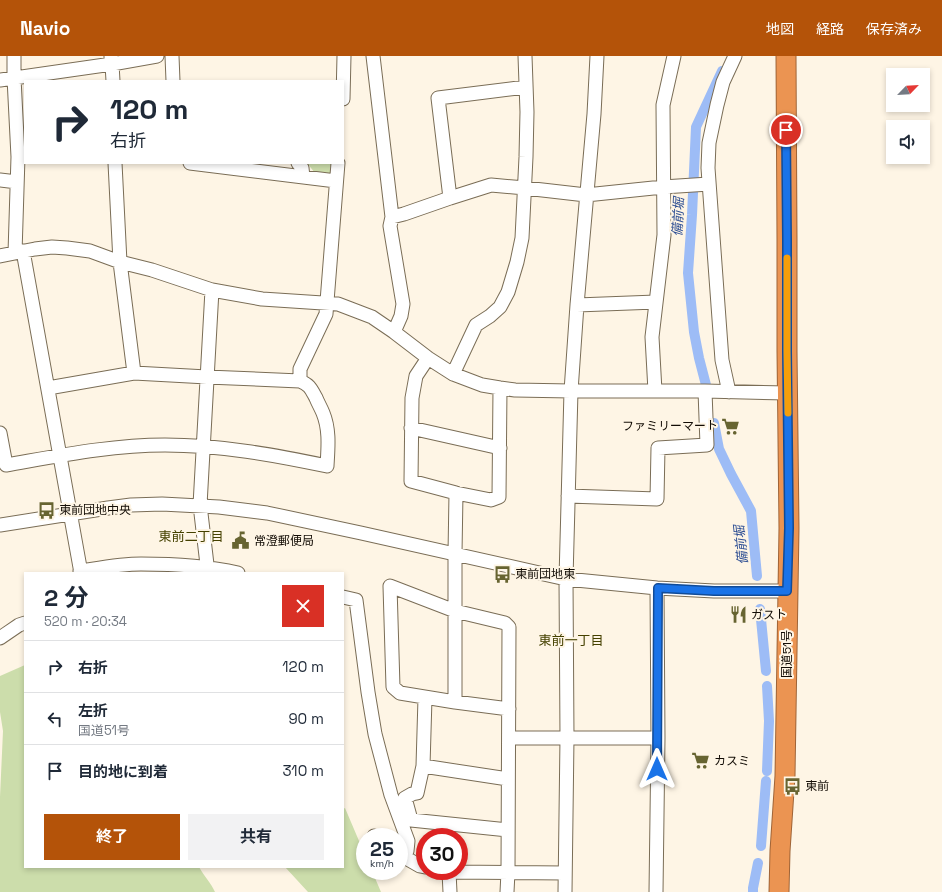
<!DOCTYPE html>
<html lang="ja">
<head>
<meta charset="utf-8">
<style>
  :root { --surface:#fff; --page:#f2f2f3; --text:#1f2937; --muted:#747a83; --line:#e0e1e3; --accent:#b45309 }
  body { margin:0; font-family:"Space Grotesk","Noto Sans JP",sans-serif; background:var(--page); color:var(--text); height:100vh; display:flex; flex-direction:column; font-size:15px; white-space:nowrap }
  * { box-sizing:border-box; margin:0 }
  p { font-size:13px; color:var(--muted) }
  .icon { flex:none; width:22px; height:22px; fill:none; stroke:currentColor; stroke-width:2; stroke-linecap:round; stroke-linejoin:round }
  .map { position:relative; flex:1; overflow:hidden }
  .details { position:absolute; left:24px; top:516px; width:320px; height:296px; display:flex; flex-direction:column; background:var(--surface); border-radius:0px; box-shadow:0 2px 6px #0003 }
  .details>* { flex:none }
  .guide { position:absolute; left:24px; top:24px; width:320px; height:84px; border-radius:0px; box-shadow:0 2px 6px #0003; background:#fff; color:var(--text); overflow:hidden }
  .needle { width:26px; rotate:65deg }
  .controls { position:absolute; left:886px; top:12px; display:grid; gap:8px }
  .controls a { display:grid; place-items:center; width:44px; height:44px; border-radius:0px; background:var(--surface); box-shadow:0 2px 6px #0003; font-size:20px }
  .speed { position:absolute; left:356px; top:772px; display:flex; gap:8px; font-size:20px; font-weight:700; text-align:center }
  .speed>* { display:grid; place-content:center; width:52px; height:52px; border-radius:50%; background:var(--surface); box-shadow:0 2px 6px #0003; line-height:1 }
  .speed small { font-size:10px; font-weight:400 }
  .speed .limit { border:6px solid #d22; background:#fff; color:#111 }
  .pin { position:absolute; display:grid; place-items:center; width:34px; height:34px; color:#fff; margin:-17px; border:2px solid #fff; border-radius:50%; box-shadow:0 1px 4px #0007 }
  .me { position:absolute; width:44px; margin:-22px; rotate:0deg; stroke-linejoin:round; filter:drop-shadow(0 0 3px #0008) }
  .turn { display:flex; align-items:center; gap:14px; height:84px; padding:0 20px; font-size:18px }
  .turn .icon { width:52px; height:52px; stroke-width:2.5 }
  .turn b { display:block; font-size:28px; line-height:34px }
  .round { display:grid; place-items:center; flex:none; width:42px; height:42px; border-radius:0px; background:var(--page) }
  .head { display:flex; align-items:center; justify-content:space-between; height:68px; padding:0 20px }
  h1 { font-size:24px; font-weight:700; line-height:30px }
  .cta { display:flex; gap:8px; margin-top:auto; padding:8px 20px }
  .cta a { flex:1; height:46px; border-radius:0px; background:var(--accent); color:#fff; font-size:16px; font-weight:700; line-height:46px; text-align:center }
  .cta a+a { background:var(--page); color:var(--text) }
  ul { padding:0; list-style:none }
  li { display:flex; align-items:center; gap:12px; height:52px; padding:0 20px; border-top:1px solid var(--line) }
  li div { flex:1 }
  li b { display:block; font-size:15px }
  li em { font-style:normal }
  header { display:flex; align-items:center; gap:24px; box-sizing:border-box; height:56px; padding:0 20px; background:var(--accent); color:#fff }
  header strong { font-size:19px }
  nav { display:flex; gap:22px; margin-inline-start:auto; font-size:14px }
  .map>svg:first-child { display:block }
</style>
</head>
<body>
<header>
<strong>Navio</strong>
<nav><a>地図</a><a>経路</a><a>保存済み</a></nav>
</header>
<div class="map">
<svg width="942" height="836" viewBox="0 0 942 836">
  <rect width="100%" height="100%" fill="#fef5e5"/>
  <path fill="#ccddab" d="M307,107H331L330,117H315Z
    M25,609V811H199C204,820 211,827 215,836H0V741L3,675L0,656V620Z
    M345,752L365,799V815H372L381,836H308L285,811H343V753Z"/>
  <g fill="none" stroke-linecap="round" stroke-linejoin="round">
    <path stroke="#9dbcf6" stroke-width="10" d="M706,329L699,302L694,276L688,217L692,159L696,71L722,15
      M714,367L719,393L731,418L751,455L757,520
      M760,553L766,615
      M767,630L769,665L767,715
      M761,790L766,725
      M753,836V832L758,807"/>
    <defs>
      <path id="minor" d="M14,0V22L18,101L15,197
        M172,0L173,25
        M373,0L392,161L404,158L450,142L491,129L525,132L586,139L663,131L709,128
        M111,1L112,8L113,25
        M0,24L112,8L157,0
        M343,43L344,0
        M115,107L120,206L134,317
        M190,107L336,125
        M298,107L302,112L303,121
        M0,124L17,126
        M450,142L438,42L526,31
        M392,161L390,170L403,248L401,260L394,276
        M23,195L81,517
        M0,200L35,193L52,191L67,192L90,195L120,206L152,214L212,234L262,243L338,248L372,261L394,276L428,302L453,318L482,329L500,332L515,334L571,335H705L787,337
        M577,249L656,246
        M428,302L416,320L412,342L411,425L456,437L491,444L499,441L500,332
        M453,318L476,269L490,260L500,251L508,236L517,206L522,182L526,101L527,56L525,0
        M300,325V313L326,258L338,107
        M655,335L652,281L664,179L663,49L674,0
        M729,336L722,304L708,112L709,87L717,49L723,26L735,0
        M411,372L500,392
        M0,377L6,409C58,400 111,389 165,389C220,389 274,399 327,410C328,392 330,374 323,357C321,352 318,347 316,342C311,333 310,329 300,325L207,321L134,317L48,332
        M568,440L657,443L658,392L707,389L705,335
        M0,469L108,452L131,449L162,448L219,451L267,457L361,477L566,523L657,532L714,535H787
        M80,515C100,512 121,508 141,508C174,508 207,510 238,517
        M208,517L200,449L212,234
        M343,541L356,544L368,636L375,678L391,739L408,785L407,795L403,801
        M0,582L19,569L25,567
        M425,642L423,710L417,737L412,738L405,742L411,764L508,774
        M455,646V498L456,437
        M509,682H658
        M423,710L508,723
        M374,780L375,781
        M399,798L420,810L425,811
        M445,815L449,816L565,817
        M449,816L450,836
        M507,836L508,816L509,571L505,567L455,555L390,530L393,631L400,637L455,646L509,653
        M565,836L567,682L566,523L571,335L577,249L594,58L597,0
        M656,836L658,682L657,532"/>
      <path id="highway" d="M779,836L780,795L785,720L789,472L787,295V184L786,0"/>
    </defs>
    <use href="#minor" stroke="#7a6d56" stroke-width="15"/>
    <use href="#highway" stroke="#9f6437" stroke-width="21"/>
    <use href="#minor" stroke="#fff" stroke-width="13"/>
    <use href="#highway" stroke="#eb9452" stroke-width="19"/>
  </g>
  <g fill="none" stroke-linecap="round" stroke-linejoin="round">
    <defs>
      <path id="route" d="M657,713L658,532L714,535H787L789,472L787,295V184L786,74"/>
    </defs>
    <use href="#route" stroke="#114b97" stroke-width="10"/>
    <use href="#route" stroke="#1a73e8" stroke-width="7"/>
    <path stroke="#f59e0b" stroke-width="7" d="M787,202V295L788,357"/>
  </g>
  <defs>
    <symbol id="supermarket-bare" viewBox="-9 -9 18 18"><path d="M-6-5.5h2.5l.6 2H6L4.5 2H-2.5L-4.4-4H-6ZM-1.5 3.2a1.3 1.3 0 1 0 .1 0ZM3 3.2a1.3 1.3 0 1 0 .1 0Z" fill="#676431" stroke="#fef5e5" stroke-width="2.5" paint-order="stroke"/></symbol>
    <symbol id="bus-bare" viewBox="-9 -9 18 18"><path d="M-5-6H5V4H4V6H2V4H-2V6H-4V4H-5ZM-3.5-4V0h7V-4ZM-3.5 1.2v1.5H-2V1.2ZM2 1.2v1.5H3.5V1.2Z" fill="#676431" stroke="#fef5e5" stroke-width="2.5" paint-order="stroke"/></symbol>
    <symbol id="civic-bare" viewBox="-9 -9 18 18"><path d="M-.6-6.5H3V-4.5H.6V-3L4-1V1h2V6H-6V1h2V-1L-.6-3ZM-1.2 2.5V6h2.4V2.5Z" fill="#676431" stroke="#fef5e5" stroke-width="2.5" paint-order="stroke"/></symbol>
    <symbol id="restaurant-bare" viewBox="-9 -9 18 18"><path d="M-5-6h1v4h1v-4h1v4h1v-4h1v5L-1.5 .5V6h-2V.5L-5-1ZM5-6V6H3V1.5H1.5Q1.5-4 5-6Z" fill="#676431" stroke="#fef5e5" stroke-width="2.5" paint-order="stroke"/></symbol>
  </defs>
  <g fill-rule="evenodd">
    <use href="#supermarket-bare" x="718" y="358" width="25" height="25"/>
    <use href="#bus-bare" x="34" y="442" width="25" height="25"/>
    <use href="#civic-bare" x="228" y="472" width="25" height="25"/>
    <use href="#bus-bare" x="490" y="506" width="25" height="25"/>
    <use href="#restaurant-bare" x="726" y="546" width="25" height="25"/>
    <use href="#supermarket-bare" x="688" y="692" width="25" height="25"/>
    <use href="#bus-bare" x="780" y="718" width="25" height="25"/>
  </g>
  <g text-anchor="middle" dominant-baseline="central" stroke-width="4" stroke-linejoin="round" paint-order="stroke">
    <g font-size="12" fill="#120c05" stroke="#fef5e5" text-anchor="start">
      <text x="718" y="370" text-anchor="end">ファミリーマート</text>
      <text x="59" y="454">東前団地中央</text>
      <text x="254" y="485">常澄郵便局</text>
      <text x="515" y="518">東前団地東</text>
      <text x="751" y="559">ガスト</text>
      <text x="714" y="705">カスミ</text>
      <text x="805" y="730">東前</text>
    </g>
    <g font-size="12" fill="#120c05" stroke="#fef5e5">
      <text transform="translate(787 598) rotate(-90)">国道51号</text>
    </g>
    <g font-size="13" font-style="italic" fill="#2d4e93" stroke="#fef5e5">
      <text transform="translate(678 161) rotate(-87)">備前堀</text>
      <text transform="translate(741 489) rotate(-96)">備前堀</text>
    </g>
    <g font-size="13" fill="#454100" stroke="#fef5e5">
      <text x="191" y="480">東前二丁目</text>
      <text x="571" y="584">東前一丁目</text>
    </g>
  </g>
</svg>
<div class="controls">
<a><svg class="needle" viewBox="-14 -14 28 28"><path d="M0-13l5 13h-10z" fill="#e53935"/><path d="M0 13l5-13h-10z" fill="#747a83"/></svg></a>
<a><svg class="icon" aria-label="sound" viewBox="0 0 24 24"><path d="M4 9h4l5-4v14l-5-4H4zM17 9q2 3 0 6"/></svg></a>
</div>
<div class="speed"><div>25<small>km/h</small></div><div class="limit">30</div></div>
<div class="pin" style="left:786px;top:74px;background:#d93025"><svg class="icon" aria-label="arrive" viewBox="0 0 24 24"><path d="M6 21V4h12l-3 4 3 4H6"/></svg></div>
<svg class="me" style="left:657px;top:713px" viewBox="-20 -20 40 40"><path d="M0-17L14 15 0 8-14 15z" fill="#1a73e8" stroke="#fff" stroke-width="4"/></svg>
<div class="guide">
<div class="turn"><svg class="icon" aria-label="right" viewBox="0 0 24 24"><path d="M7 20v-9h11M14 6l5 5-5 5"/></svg><div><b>120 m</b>右折</div></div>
</div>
<section class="details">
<div class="head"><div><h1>2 分</h1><p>520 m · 20:34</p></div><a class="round" style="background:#d93025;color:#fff"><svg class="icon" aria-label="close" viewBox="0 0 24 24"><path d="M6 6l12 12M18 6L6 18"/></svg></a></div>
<ul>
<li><svg class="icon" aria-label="right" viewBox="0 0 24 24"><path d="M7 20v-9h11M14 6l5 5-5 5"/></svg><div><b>右折</b></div><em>120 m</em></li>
<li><svg class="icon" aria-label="left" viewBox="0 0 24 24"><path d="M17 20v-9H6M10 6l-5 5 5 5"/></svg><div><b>左折</b><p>国道51号</p></div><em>90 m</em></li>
<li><svg class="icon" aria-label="arrive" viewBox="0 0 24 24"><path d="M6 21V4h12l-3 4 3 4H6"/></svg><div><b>目的地に到着</b></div><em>310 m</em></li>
</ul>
<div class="cta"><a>終了</a><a>共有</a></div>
</section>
</div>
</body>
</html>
